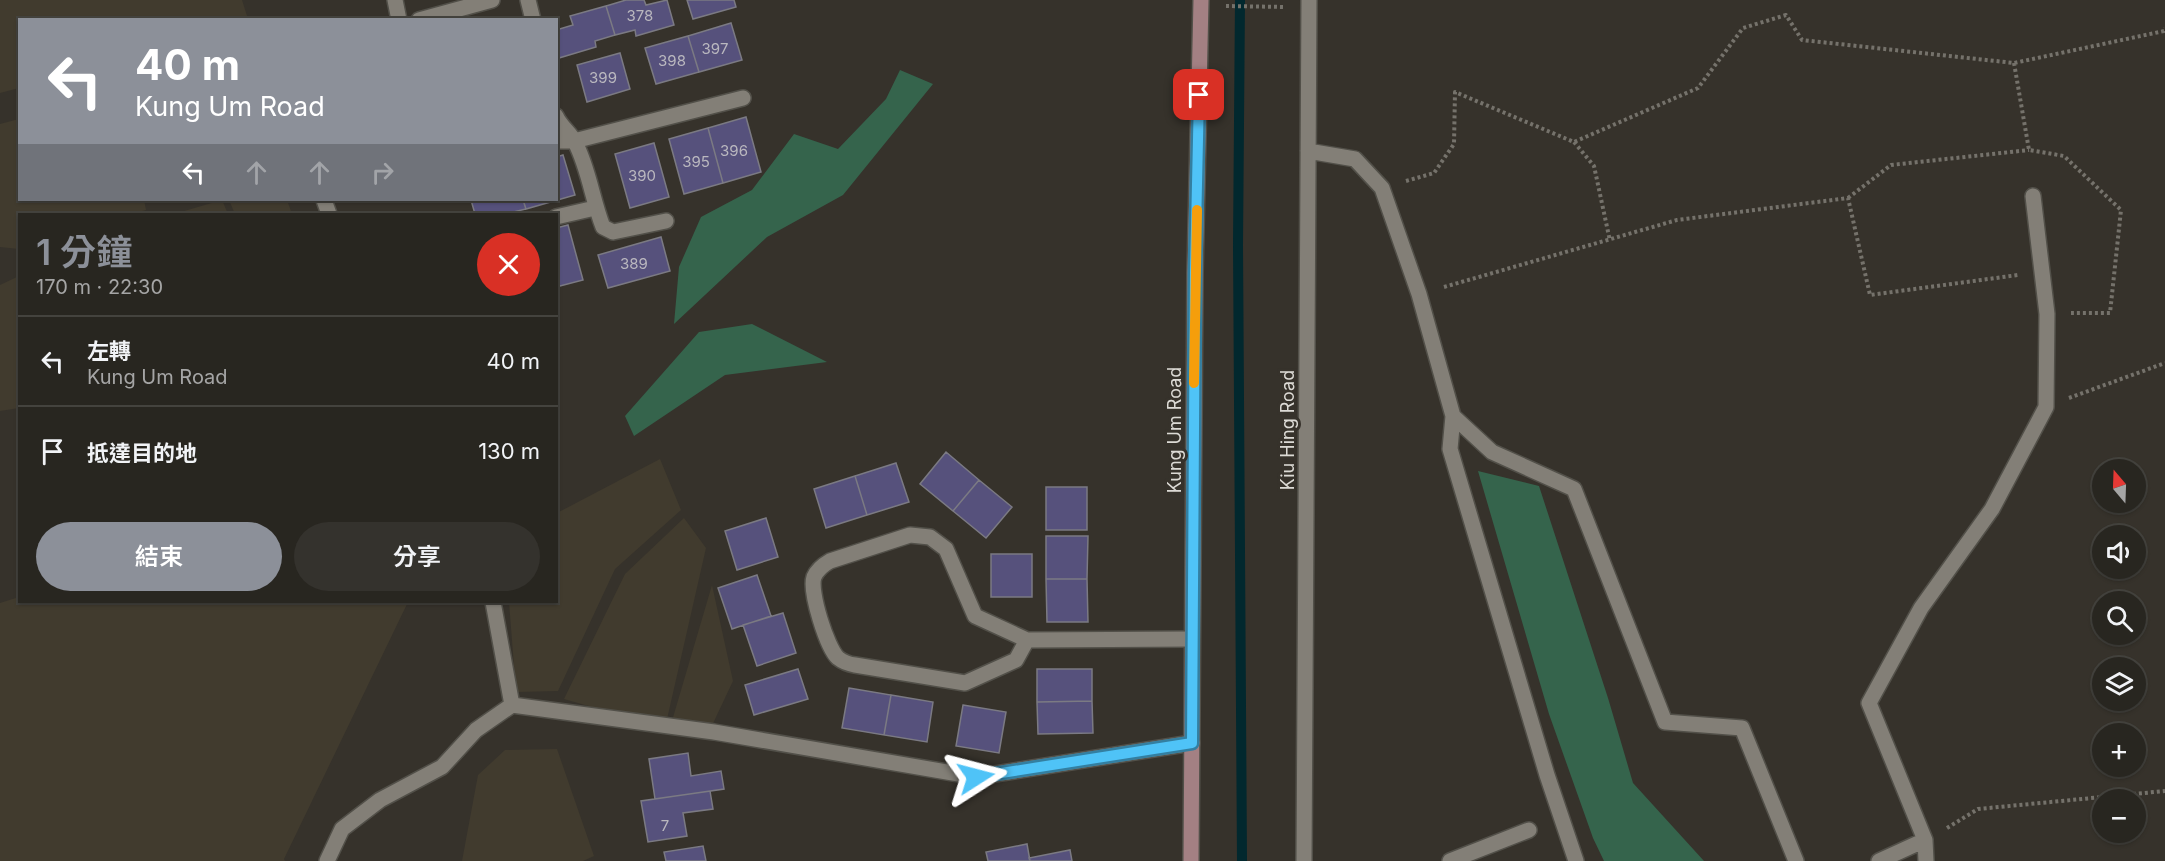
<!DOCTYPE html>
<html lang="zh-TW">
<head>
<meta charset="utf-8">
<style>
  :root { --surface:#282620; --page:#34322d; --text:#f1f3f6; --muted:#a5a5a5; --line:#44433e; --accent:#8c9099 }
  body { margin:0; font-family:Inter,"Noto Sans TC",sans-serif; background:var(--page); color:var(--text); height:100vh; display:flex; flex-direction:column; font-size:22px; white-space:nowrap }
  * { box-sizing:border-box; margin:0 }
  p { font-size:20px; color:var(--muted) }
  .icon { flex:none; width:33px; height:33px; fill:none; stroke:currentColor; stroke-width:2; stroke-linecap:round; stroke-linejoin:round }
  .map { position:relative; flex:1; overflow:hidden }
  .drawer { position:absolute; left:18px; top:213px; width:540px; height:390px; display:flex; flex-direction:column; background:var(--surface); border-radius:0px; box-shadow:0 2px 4px #0004,0 0 0 2px var(--line) }
  .drawer>* { flex:none }
  .hud { position:absolute; left:18px; top:18px; width:540px; height:183px; border-radius:0px; box-shadow:0 2px 4px #0004,0 0 0 2px var(--line); background:#8c9099; color:#fff; overflow:hidden }
  .needle { width:39px; rotate:341deg }
  .buttons { position:absolute; left:2092px; top:459px; display:grid; gap:12px }
  .buttons a { display:grid; place-items:center; width:54px; height:54px; border-radius:50%; background:var(--surface); box-shadow:0 2px 4px #0004,0 0 0 2px var(--line); font-size:30px }
  .pin { position:absolute; display:grid; place-items:center; width:51px; height:51px; color:#fff; margin:-26px; border-radius:12px; box-shadow:0 3px 9px #0006 }
  .me { position:absolute; width:66px; margin:-33px; rotate:81deg; stroke-linejoin:round; filter:drop-shadow(0 0 4px #0008) }
  .turn { display:flex; align-items:center; gap:21px; height:126px; padding:0 18px; font-size:27px }
  .turn .icon { width:78px; height:78px; stroke-width:2.5 }
  .turn b { display:block; font-size:42px; line-height:51px }
  .lanes { display:flex; align-items:center; height:57px; padding:0 18px; background:#0003; justify-content:center; gap:30px; direction:ltr }
  .lanes .off { opacity:.35 }
  .round { display:grid; place-items:center; flex:none; width:63px; height:63px; border-radius:32px; background:var(--page) }
  .summary { display:flex; align-items:center; justify-content:space-between; height:102px; padding:0 18px }
  h1 { font-size:36px; font-weight:600; line-height:45px; color:var(--accent) }
  .action { display:flex; gap:12px; margin-top:auto; padding:12px 18px }
  .action a { flex:1; height:69px; border-radius:36px; background:var(--accent); color:#fff; font-size:24px; font-weight:600; line-height:69px; text-align:center }
  .action a+a { background:var(--page); color:var(--text) }
  ul { padding:0; list-style:none }
  li { display:flex; align-items:center; gap:18px; height:90px; padding:0 18px; border-top:2px solid var(--line) }
  li div { flex:1 }
  li b { display:block; font-size:22px }
  li em { font-style:normal }
  .map>svg:first-child { display:block }
</style>
</head>
<body>
<div class="map">
<svg width="2165" height="861" viewBox="0 0 2165 861">
  <rect width="100%" height="100%" fill="#36322b"/>
  <path fill="#413b2e" d="M0,0H242L248,19L20,20L19,88L0,93Z
    M19,119L20,200H144L146,210L132,214H20L19,249L0,247V124Z
    M222,200L228,214H174Z
    M229,200H287L292,214H235Z
    M19,276V408L0,411V285Z
    M660,459L681,510L615,569L558,691L516,692L509,602H556L557,513Z
    M684,518L706,548L665,728L564,699L625,574Z
    M712,585L733,681L708,734L669,731Z
    M19,597L20,602H408L284,859L285,861H0V603Z
    M557,749L594,856L583,861H462L478,775L505,750Z"/>
  <path fill="#35644c" d="M900,70L933,84L843,195L767,237L674,324L679,267L701,217L752,190L794,134L838,149L886,99Z
    M752,324L827,362L725,375L634,436L625,416L699,332Z
    M1478,471L1539,486L1608,698L1633,783L1704,861H1604L1593,838L1549,714Z"/>
  <g fill="none" stroke-linecap="round" stroke-linejoin="round">
    <path stroke="#02282e" stroke-width="10" d="M1240,0L1238,245L1242,861"/>
  </g>
  <path fill="#56517c" stroke="#7b7a83" stroke-width="1.5" d="M626,0H644L646,5L667,0L674,25L636,36L635,30L615,35L606,6Z
    M687,0H734L736,7L693,19Z
    M606,6L615,35L595,41L596,47L559,58L556,47V30L573,25L570,16Z
    M731,23L742,60L699,72L688,36Z
    M688,36L699,72L656,84L645,48Z
    M620,53L630,89L587,102L577,65Z
    M746,117L761,172L723,183L708,128Z
    M708,128L723,183L684,194L669,139Z
    M654,143L669,197L630,208L615,154Z
    M563,155L575,195L526,209L523,200H556V157Z
    M471,200H523L526,209L505,214H475Z
    M568,225L583,280L556,287V228Z
    M661,237L670,271L608,288L598,255Z
    M946,452L979,480L953,511L920,484Z
    M896,463L909,502L867,515L855,476Z
    M855,476L867,515L826,528L814,489Z
    M979,480L1012,507L986,538L953,511Z
    M1046,487H1087V530H1046Z
    M766,518L778,557L737,570L725,531Z
    M1046,536H1088L1087,579H1046Z
    M991,554H1032V597H991Z
    M757,575L771,616L732,629L718,588Z
    M1046,579H1087L1088,622H1047Z
    M783,613L796,653L757,666L743,625Z
    M798,669L808,699L754,715L745,685Z
    M1037,669H1092V701L1037,702Z
    M849,688L891,695L884,735L842,728Z
    M891,695L933,702L927,742L884,735Z
    M1092,701L1093,733L1038,734L1037,702Z
    M963,705L1006,712L999,753L956,746Z
    M688,753L691,776L721,771L724,789L655,799L649,759Z
    M710,791L713,809L683,813L687,836L648,842L641,801Z
    M1027,844L1030,861H988L986,852Z
    M703,846L706,861H666L664,852Z
    M1070,850L1072,861H1030L1029,858Z"/>
  <g fill="none" stroke-linecap="round" stroke-linejoin="round">
    <defs>
      <path id="lane" d="M395,0L399,20
        M528,0L533,20
        M419,20L492,0
        M556,116C561,127 570,132 575,142C589,169 592,199 603,227L613,232L666,221
        M556,141H574L743,98
        M556,217L595,208
        M910,535L930,537L946,549L975,616L1027,640L1016,660L965,683L855,665C848,664 843,662 838,658C827,648 809,591 814,577C817,570 823,565 830,561Z
        M1027,640L1192,639"/>
      <path id="street" d="M1308,151L1355,159L1382,188L1419,294L1453,416L1492,452L1574,489L1665,722L1742,728L1796,861
        M324,200L329,214
        M1453,416L1450,449L1547,775L1576,861
        M493,602L512,705
        M327,861L342,829L380,800L442,767L476,730L512,705L714,732L976,777L1192,743
        M1304,861L1309,0
        M1450,861L1529,830
        M1879,861L1925,840
        M1926,861L1925,840L1869,703L1921,608L1992,509L2046,407L2047,314L2033,196"/>
      <path id="secondary" d="M1191,861L1195,273L1201,0"/>
    </defs>
    <use href="#lane" stroke="#525049" stroke-width="18"/>
    <use href="#street" stroke="#525049" stroke-width="18"/>
    <use href="#secondary" stroke="#525049" stroke-width="18"/>
    <path stroke="#75726b" stroke-width="4" stroke-dasharray="3 3" stroke-linecap="butt" d="M1226,6L1285,7
      M2014,63L2029,150L2064,156L2121,210L2110,313H2071
      M1574,142L1594,166L1610,241
      M1406,181L1434,173L1454,144L1455,92L1574,142L1698,88L1743,28L1786,15L1802,40L2014,63L2164,31L2165,28
      M1848,198L1891,165L2029,150
      M1444,287L1677,220L1848,198L1870,295L2018,275
      M2069,398L2165,363
      M1947,828L1978,809L2165,791"/>
    <use href="#lane" stroke="#837f77" stroke-width="15"/>
    <use href="#street" stroke="#837f77" stroke-width="15"/>
    <use href="#secondary" stroke="#a38083" stroke-width="15"/>
  </g>
  <g fill="none" stroke-linecap="round" stroke-linejoin="round">
    <defs>
      <path id="route" d="M976,777L1192,743L1195,273L1199,95"/>
    </defs>
    <use href="#route" stroke="#337fa1" stroke-width="15"/>
    <use href="#route" stroke="#4fc3f7" stroke-width="10"/>
    <path stroke="#f59e0b" stroke-width="10" d="M1194,383L1197,210"/>
  </g>
  <g text-anchor="middle" dominant-baseline="central" stroke-width="6" stroke-linejoin="round" paint-order="stroke">
    <g font-size="15" fill="#bab8bf">
      <text x="640" y="15">378</text>
      <text x="715" y="48">397</text>
      <text x="672" y="60">398</text>
      <text x="603" y="77">399</text>
      <text x="734" y="150">396</text>
      <text x="696" y="161">395</text>
      <text x="642" y="175">390</text>
      <text x="634" y="263">389</text>
      <text x="665" y="825">7</text>
    </g>
    <g font-size="18" fill="#dcdad5" stroke="#36322b">
      <text transform="translate(1174 430) rotate(-90)">Kung Um Road</text>
      <text transform="translate(1287 430) rotate(-90)">Kiu Hing Road</text>
    </g>
  </g>
</svg>
<div class="buttons">
<a><svg class="needle" viewBox="-14 -14 28 28"><path d="M0-13l5 13h-10z" fill="#e53935"/><path d="M0 13l5-13h-10z" fill="#a5a5a5"/></svg></a>
<a><svg class="icon" aria-label="sound" viewBox="0 0 24 24"><path d="M4 9h4l5-4v14l-5-4H4zM17 9q2 3 0 6"/></svg></a>
<a><svg class="icon" aria-label="search" viewBox="0 0 24 24"><circle cx="10" cy="10" r="6"/><path d="M15 15l6 6"/></svg></a>
<a><svg class="icon" aria-label="layers" viewBox="0 0 24 24"><path d="M12 4l9 5-9 5-9-5zM3 14l9 5 9-5"/></svg></a>
<a>+</a>
<a>−</a>
</div>
<div class="pin" style="left:1199px;top:95px;background:#d93025"><svg class="icon" aria-label="arrive" viewBox="0 0 24 24"><path d="M6 21V4h12l-3 4 3 4H6"/></svg></div>
<svg class="me" style="left:976px;top:777px" viewBox="-20 -20 40 40"><path d="M0-17L14 15 0 8-14 15z" fill="#4fc3f7" stroke="#fff" stroke-width="4"/></svg>
<div class="hud">
<div class="turn"><svg class="icon" aria-label="left" viewBox="0 0 24 24"><path d="M17 20v-9H6M10 6l-5 5 5 5"/></svg><div><b>40 m</b>Kung Um Road</div></div>
<div class="lanes"><svg class="icon" aria-label="left" viewBox="0 0 24 24"><path d="M17 20v-9H6M10 6l-5 5 5 5"/></svg><svg class="icon off" aria-label="ahead" viewBox="0 0 24 24"><path d="M12 20V5M6 11l6-6 6 6"/></svg><svg class="icon off" aria-label="ahead" viewBox="0 0 24 24"><path d="M12 20V5M6 11l6-6 6 6"/></svg><svg class="icon off" aria-label="right" viewBox="0 0 24 24"><path d="M7 20v-9h11M14 6l5 5-5 5"/></svg></div>
</div>
<section class="drawer">
<div class="summary"><div><h1>1 分鐘</h1><p>170 m · 22:30</p></div><a class="round" style="background:#d93025;color:#fff"><svg class="icon" aria-label="close" viewBox="0 0 24 24"><path d="M6 6l12 12M18 6L6 18"/></svg></a></div>
<ul>
<li><svg class="icon" aria-label="left" viewBox="0 0 24 24"><path d="M17 20v-9H6M10 6l-5 5 5 5"/></svg><div><b>左轉</b><p>Kung Um Road</p></div><em>40 m</em></li>
<li><svg class="icon" aria-label="arrive" viewBox="0 0 24 24"><path d="M6 21V4h12l-3 4 3 4H6"/></svg><div><b>抵達目的地</b></div><em>130 m</em></li>
</ul>
<div class="action"><a>結束</a><a>分享</a></div>
</section>
</div>
</body>
</html>
